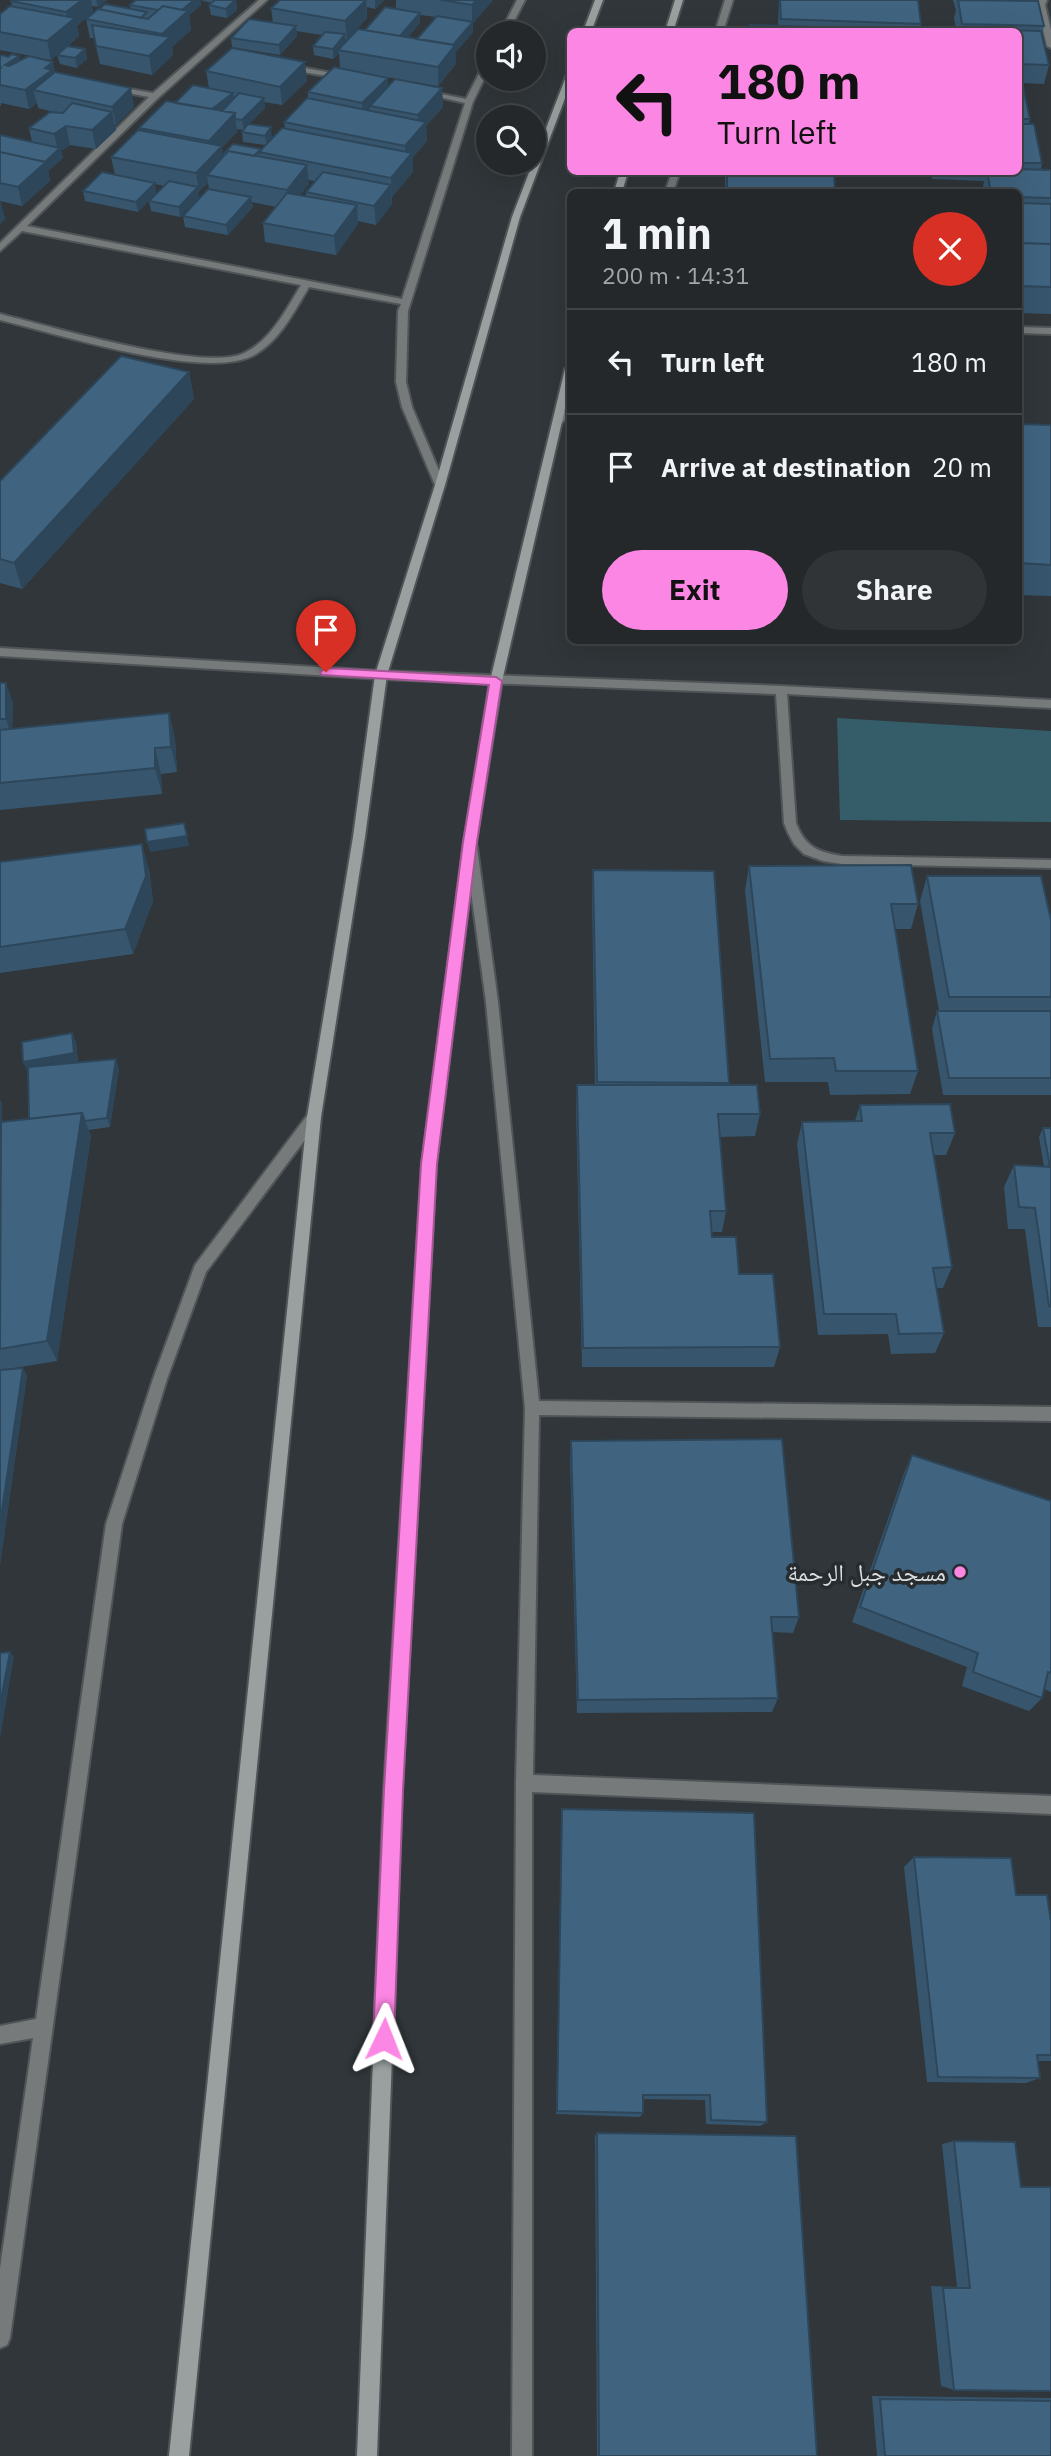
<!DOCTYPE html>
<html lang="en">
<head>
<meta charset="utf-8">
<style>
  :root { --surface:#24282b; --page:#303437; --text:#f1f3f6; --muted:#a3a6a9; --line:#414447; --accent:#fc86e3 }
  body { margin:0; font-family:"IBM Plex Sans","Noto Naskh Arabic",sans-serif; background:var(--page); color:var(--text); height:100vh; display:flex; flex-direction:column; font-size:26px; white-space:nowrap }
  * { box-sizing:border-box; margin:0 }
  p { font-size:23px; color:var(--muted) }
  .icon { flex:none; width:38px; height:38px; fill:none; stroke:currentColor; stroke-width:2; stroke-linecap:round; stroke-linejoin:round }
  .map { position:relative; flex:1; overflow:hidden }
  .panel { position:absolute; left:567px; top:189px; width:455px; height:455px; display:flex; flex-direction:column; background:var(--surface); border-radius:10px; box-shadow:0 7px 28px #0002,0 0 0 2px var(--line) }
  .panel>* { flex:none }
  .top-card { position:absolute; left:567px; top:28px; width:455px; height:147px; border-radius:10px; box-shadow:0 7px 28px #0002,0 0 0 2px var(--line); background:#fc86e3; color:#111; overflow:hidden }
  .fabs { position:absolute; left:476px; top:21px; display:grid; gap:14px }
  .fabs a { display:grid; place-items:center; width:70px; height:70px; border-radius:50%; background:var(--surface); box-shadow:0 7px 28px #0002,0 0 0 2px var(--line); font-size:35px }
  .pin { position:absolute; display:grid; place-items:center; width:60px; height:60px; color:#fff; margin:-72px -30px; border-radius:50% 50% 50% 0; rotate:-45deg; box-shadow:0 0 7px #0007 }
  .pin .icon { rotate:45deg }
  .me { position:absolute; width:77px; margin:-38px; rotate:2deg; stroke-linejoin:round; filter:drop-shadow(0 0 5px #0008) }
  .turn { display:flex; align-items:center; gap:24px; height:147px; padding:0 35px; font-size:32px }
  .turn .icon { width:91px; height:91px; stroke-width:2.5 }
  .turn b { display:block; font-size:49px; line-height:60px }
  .round { display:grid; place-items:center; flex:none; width:74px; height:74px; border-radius:37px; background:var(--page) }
  .summary { display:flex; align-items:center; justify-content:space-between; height:119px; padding:0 35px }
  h1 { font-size:42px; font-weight:800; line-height:52px }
  .button { display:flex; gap:14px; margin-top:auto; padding:14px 35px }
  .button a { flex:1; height:80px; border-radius:42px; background:var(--accent); color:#111; font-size:28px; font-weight:800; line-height:80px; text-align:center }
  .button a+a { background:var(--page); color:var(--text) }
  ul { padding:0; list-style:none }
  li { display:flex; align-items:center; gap:21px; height:105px; padding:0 35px; border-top:2px solid var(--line) }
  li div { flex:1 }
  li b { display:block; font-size:26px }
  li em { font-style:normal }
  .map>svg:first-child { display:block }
</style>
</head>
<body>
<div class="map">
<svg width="1051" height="2456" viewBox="0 0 1051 2456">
  <rect width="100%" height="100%" fill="#303639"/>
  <path fill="#345d69" d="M837,718L1051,731V822L840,820Z"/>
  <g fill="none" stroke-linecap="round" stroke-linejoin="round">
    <defs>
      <path id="street" d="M259,0H267L158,98L27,226L402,299L465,103L422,93L426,91L466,99L484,64L488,62V71L473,102L408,311L406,382L412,407L445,485L444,487L435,485L402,407L396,382L398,311L401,304L309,287C295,310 281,339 256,354C210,383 55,333 0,320V314C50,326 199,371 242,354C270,342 286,310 301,285L22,231L0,251V243L149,97L112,90V86L153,93Z
        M517,0H525L508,33H500Z
        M725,0H733L723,32H715Z
        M1039,0H1047L1045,5L1051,30V48L1047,46L1037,5Z
        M288,65L344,75L348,77L344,79L285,69L284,67Z
        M672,172H680L673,192H665Z
        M1018,327L1051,328V334L1018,333Z
        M570,406V414L560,425H554V421Z
        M0,648L381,671L781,686L1051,700V708L787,694L796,823C805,847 818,852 842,856L1051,860V868L842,864L823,861L804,854L794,844L788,833L784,823L776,694L381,679L0,656Z
        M471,843L477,847L498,1002L539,1401L1051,1407V1421L539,1415L533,1775L1051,1796V1814L532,1792V2456H512L516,1783L525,1408L486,1002L465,847Z
        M314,1112L321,1117L319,1121L206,1272L167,1379L122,1524L10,2338L7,2345L0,2348V2268L33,2038L0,2044V2026L36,2019L106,1524L153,1379L195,1265L309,1113Z"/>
      <path id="secondary" d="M595,0H603L591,32H583Z
        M675,0H683L673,32H665Z
        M567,74H570V85L520,217L445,485L387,675L365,837L321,1117L189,2456H169L307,1117L353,837L375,675L435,485L512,217Z
        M620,172H628L622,192H614Z
        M570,366V387L502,681L476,842L436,1164L402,1789L377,2456H357L384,1789L422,1164L464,842L490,681L565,369Z"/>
    </defs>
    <use href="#street" stroke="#4f5457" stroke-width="4"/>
    <use href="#secondary" stroke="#4f5457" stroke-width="4"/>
    <use href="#street" fill="#767a7a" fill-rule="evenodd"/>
    <use href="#secondary" fill="#9aa0a0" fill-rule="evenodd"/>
  </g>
  <path fill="#37566e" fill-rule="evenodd" d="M12,0H107L98,7L92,6L93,12L77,26L79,36L68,46L85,49L87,59L77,68L60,64L57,55L63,49L51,60L0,50V14L12,6L11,1Z
    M136,0H236L237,10L227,18L211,15L209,5L212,3L200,0L201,5L189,15L191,30L172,47L173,55L152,75L100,64L94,38H90L86,19L131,9L130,5Z
    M280,0H384L375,9L367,7V18L347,40L345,39L346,42L396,9V0H493L473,23V32L456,52V64L438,86L369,74L388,86L442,88L443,107L426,126L427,141L413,157V172L392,197V204L376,225L358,221V224L336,255L265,242L263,223L276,207L252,202L253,207L228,235L185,227L183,216L209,189L208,183L198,192L199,197L180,217L151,211L149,201L164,186L155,184L156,193L138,212L85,201L83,191L115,175L111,157L140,131L139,128L175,103L209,88L206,71L307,81L282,105L264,102L265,108L249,124L272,137L285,128L284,122L308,99V92L340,68L339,53L333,59L314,55L313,46L322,35L296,31L297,36L280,55L232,47L231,38L273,23L271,8ZM420,15L436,17L418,39L408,37L420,23ZM237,129L244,130L242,132L243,142L265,145L261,149L224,153L223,157L222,148L237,132ZM308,180L315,181L306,192V196L300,195L309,184Z
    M779,0H918L921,24L920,32H749L750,25L778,26Z
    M953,0H1025L1044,26L1042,36L1049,65L1044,84L1022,83L1030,119L1029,124L1042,163L1041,169L1051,170V314L1018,313V192H984L983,187L984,181L932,179L931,172H1018V32H943V28L956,29L954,18L956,10Z
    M0,56L8,57L19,56L20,61L55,73L134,107L116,125H115L116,130L96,149L70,145L61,151L63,158L48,171L50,181L22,206L0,201L5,219L0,224V135L32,142L29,128L54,112L38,108L37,103L29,109L1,103V105L0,106Z
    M725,172H834L835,192H725Z
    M189,372L194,399L22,589L0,583V481Z
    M1018,424L1051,425V596L1018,595Z
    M0,683L13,702L12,729L169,713L175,739L177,772L161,774L162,794L0,810Z
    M0,862L149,869L153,901L133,954L0,973Z
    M749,866L918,904L911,929H895L918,1071L910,1094L830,1095L828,1082H765L745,891Z
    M593,870L729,1083V1085L760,1114L755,1136L720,1137L726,1211L722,1232H711L712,1237L739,1274L780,1347L774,1367H582L576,1108L577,1085H595L592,895Z
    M927,876L1051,920V1095H943L932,1029L937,1011H939L920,901Z
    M76,1042L78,1062L119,1068L110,1127L88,1130L91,1136L57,1361L2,1370L27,1375L0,1565V1100L2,1104V1122L29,1119L28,1070L27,1071Z
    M860,1105L955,1133L946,1155H934L952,1267L943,1288H937L944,1333L935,1353L891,1354L888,1334L818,1335L797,1144L802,1122L855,1121Z
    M1043,1128H1051V1327H1038L1025,1229H1008L1004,1187L1014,1165L1044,1167L1039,1137Z
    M571,1441L799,1617L793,1633L772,1632L778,1698L772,1712L577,1713L570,1460Z
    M912,1455L1051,1501V1692L1044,1689L1042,1698L1029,1711L962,1686L967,1667L852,1622L904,1473Z
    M562,1809L767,2122L760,2126L706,2124L705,2100L643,2099V2113L640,2117L556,2114Z
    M914,1857L1016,1895L1051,1922V2061H1038L1040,2078L1026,2083L927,2082L904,1867Z
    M597,2133L817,2456H597L595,2136Z
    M954,2141L1015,2142L954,2390L941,2386L931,2286L957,2287L942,2144Z
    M872,2396L1051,2398V2456H877Z"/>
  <path fill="#2d465a" d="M82,0H91L93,12L77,26L79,36L51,60L47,41L69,23L66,12Z
    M96,0H107L98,7Z
    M194,0H200L201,5L189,15L191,30L172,47L173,55L152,75L149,56L163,43L162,34L178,14Z
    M236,0L237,10L227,18L226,9Z
    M366,0L367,18L347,40L345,21Z
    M375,0H384L375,9Z
    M476,0H493L473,23V32L456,52V64L438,86V67L453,45L472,23V5Z
    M420,13V23L400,47L399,37Z
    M296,26L297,36L280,55L279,45Z
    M345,34L346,44L338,50L339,53L333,59V49Z
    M85,49L87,59L77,68L75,58Z
    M19,56L23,75L5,65Z
    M53,62L57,81L33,90L37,103L29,109L25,90L45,68Z
    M305,62L307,81L282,105L280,87Z
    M388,78L389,96L370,106V116L364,122L362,103Z
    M131,88L134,107L116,125L112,107Z
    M442,88L443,107L426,126L427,141L413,157V172L392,197L391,178L406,160L405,146L419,130L418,115Z
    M233,93L235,103L207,124L205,114Z
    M264,98L265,108L244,130L242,120Z
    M112,112L116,130L96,149L92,130Z
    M235,113L237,132L222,148L225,165L207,175L208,183L199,192L196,173L211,158L209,141Z
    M66,126L70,145L61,151L63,158L48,171L50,181L22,206L18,187L58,150L54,134Z
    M271,127L272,137L267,146L265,136Z
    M307,165L309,184L289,209L287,190Z
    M155,183L156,193L138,212L136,202Z
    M391,185L392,204L376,225L374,206Z
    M198,187L199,197L180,217L179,207Z
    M251,197L253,207L228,235L226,225Z
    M0,200L5,219L0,224Z
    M357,205L358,224L336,255L334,236Z
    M189,372L194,399L22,589L14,563Z
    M6,683L13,702L12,738L6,719Z
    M169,713L175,739L177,772L171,747Z
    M155,748L161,774L162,794L155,768Z
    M187,836L189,846L150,852L147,842Z
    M142,844L149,869L153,901L133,954L125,929Z
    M72,1033L76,1042L78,1062L27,1071L23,1062Z
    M116,1059L119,1068L110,1127L107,1118Z
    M0,1100L2,1104V1129L0,1125Z
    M82,1113L91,1136L57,1361L47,1341Z
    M23,1368L27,1375L0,1565V1524Z
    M10,1652L14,1657L0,1739V1705Z"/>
  <path fill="#406480" stroke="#2d465a" stroke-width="2" d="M12,0H82L66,12L11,1Z
    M136,0H194L182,10L163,6L158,10L130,5Z
    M215,0H235L226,9L209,5Z
    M280,0H366L345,21L271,8Z
    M441,0H476L472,5Z
    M780,0H918L921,24L781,19Z
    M958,0L1038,1L1044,26L962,24Z
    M105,4L147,12L141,18L99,9Z
    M10,6L75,18L47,41L0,32V14Z
    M163,6L188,11L162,34L86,19L98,9L148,19Z
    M385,7L420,13L400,36L365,30Z
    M437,16L473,22L453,45L417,39Z
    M249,19L296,26L279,45L231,38Z
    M92,25L170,37L149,56L96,46Z
    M750,25L847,28L848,32H750Z
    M943,28L1041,31L1049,65L1018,64V32H944Z
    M358,29L455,45L438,67L338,50Z
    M325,32L345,34L333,49L313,46Z
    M67,46L85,49L75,58L57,55Z
    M232,48L305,62L280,87L206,71Z
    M12,54L19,56L5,65L9,66L29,56L53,62L45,68L52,70L25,90L0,85V68L2,67L0,68V56L2,55L8,57Z
    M334,67L388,78L362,103L308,92Z
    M55,72L131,88L112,107L33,90Z
    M395,79L442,88L418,115L370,106Z
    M1018,82H1022L1030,119H1018Z
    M193,85L233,93L212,109L175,103Z
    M239,93L264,98L242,120L235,119V113L222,111Z
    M307,98L426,122L405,146L284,122Z
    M166,101L235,113L209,141L139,128Z
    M72,103L112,112L92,130L66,126L54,134L29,128L50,112L63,113Z
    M248,124L271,127L265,136L242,132Z
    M1018,124H1034L1042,163H1018Z
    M282,128L412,153L391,178L259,152Z
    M138,130L222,146L196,173L111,157Z
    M0,135L60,148L45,162L0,152Z
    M233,144L261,149L254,156L228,151L226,154L224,153Z
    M228,151L307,165L287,190L207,175Z
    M0,152L46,162L18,187L0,183Z
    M1018,169L1051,170V198L1018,197V192H991L987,172H1018Z
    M102,172L155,183L136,202L83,191Z
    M323,172L391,185L374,206L306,192Z
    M727,172H834L835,192L727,190Z
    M169,181L198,187L179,207L149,201Z
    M208,189L251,197L226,225L183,216Z
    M287,193L357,205L334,236L263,223Z
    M1018,203L1051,204V244L1022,243L1018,225Z
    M1018,243L1051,244V287L1018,286Z
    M121,356L189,372L14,563L0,559V481Z
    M1018,424L1051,425V565L1018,563Z
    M0,683H6V719H0Z
    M169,713L171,747L155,748V768L0,783V730Z
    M184,823L187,836L147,842L145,829Z
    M142,844L146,876L125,929L0,947V862Z
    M911,865L918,904H891L918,1071H836L834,1058L770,1059L749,866Z
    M593,870L714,871L729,1083L597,1082Z
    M927,876H1041L1051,920V997H949Z
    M937,1011H1051V1078H949Z
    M72,1033L74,1053L23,1062L22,1042Z
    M116,1059L107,1118L85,1121L82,1113L29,1119L28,1067Z
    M577,1085H757L760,1114H718L726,1211H710L712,1237H736L739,1274H773L780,1347L583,1348Z
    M950,1104L955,1133H930L952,1267L933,1268L944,1333L899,1334L896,1314H824L802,1122L862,1121L860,1105Z
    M82,1113L47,1341L0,1349L1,1122Z
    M1043,1128H1051V1167H1050Z
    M1014,1165L1051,1167V1307L1049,1306L1035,1208L1019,1207Z
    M23,1368L0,1524V1370Z
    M782,1439L799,1617H771L778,1698L578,1700L571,1441Z
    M912,1455L1051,1501V1673L1048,1672L1042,1698L973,1672L978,1653L860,1607Z
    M10,1652L0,1705V1653Z
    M562,1809L754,1813L767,2122L711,2120L710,2095H643V2113L557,2111Z
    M914,1857L1011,1858L1016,1895H1047L1051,1922V2055H1037L1040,2078L938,2077Z
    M597,2133L796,2136L817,2456H599Z
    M954,2141L1015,2142L1021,2187H1051V2391L954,2390L943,2288H970Z
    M880,2399L1051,2401V2456H885Z"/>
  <path fill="#fc86e3" stroke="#a45794" stroke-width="2" d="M326,668L496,677L502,681L477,842L437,1164L403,1790L394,2039L391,2047L384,2050L376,2047L373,2039L384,1790L421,1164L463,842L489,685L322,675L320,672Z"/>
  <circle fill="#fc86e3" stroke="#262c2f" stroke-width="2.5" cx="960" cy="1572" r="7"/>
  <g text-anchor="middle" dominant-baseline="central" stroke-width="7" stroke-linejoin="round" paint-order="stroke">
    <g font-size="24" fill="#dadedf" stroke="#262c2f" text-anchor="end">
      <text x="946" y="1572">مسجد جبل الرحمة</text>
    </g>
  </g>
</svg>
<div class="fabs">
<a><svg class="icon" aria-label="sound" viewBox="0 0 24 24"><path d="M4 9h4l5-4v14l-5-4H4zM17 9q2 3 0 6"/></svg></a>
<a><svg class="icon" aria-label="search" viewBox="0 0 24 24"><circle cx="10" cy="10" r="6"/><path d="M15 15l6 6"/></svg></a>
</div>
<div class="pin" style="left:326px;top:672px;background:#d93025"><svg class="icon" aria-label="arrive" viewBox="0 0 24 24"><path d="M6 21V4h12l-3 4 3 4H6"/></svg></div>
<svg class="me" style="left:384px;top:2039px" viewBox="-20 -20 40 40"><path d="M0-17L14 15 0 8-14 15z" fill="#fc86e3" stroke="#fff" stroke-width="4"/></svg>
<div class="top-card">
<div class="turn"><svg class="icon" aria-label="left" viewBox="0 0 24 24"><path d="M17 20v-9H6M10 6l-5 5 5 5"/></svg><div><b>180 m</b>Turn left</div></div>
</div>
<section class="panel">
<div class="summary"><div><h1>1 min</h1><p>200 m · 14:31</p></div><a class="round" style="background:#d93025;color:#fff"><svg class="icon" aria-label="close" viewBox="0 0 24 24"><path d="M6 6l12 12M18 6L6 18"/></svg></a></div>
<ul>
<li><svg class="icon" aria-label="left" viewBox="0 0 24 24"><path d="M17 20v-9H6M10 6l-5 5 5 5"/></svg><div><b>Turn left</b></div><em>180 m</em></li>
<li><svg class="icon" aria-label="arrive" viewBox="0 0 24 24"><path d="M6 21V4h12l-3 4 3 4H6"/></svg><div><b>Arrive at destination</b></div><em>20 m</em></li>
</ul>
<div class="button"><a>Exit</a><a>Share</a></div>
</section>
</div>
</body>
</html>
